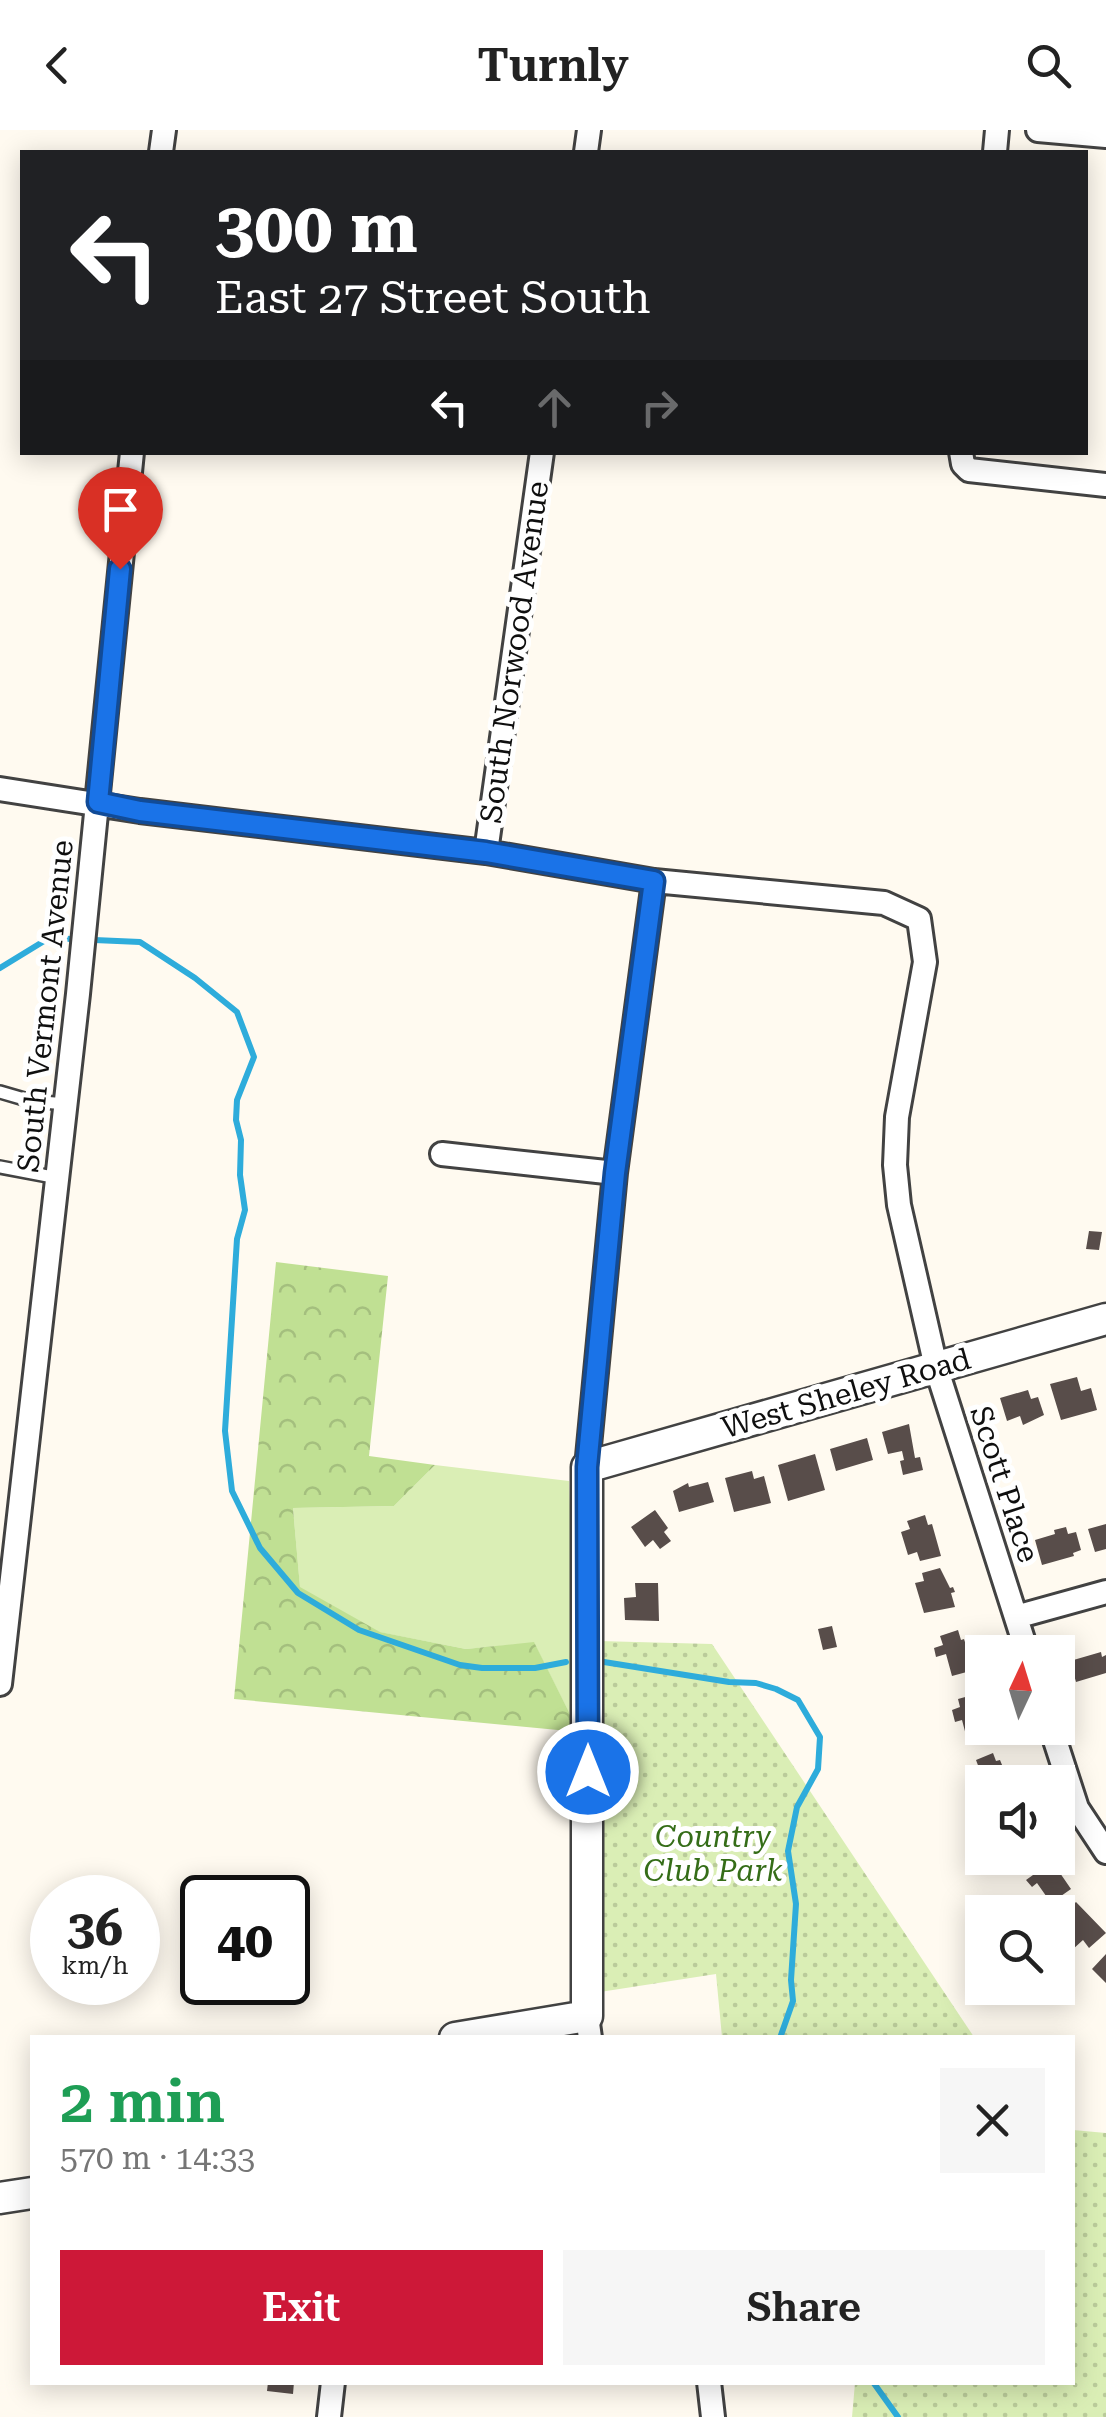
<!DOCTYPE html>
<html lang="en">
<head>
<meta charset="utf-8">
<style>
  :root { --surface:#fff; --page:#f6f6f6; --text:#222; --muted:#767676; --accent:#cd1838 }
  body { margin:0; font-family:"Roboto Serif",serif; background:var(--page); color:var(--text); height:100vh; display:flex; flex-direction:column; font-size:38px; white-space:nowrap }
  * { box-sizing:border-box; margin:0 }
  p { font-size:32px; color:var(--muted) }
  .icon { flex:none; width:55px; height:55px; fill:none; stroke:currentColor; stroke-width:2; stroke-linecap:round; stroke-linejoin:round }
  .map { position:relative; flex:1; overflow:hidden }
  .side { position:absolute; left:30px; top:1905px; width:1045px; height:350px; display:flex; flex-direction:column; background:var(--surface); border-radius:0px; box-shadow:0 5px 25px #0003 }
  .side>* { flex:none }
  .hud { position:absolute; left:20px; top:20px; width:1068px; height:305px; border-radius:0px; box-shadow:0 5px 25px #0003; background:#202124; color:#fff; overflow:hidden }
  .needle { width:65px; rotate:4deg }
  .controls { position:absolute; left:965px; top:1505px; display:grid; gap:20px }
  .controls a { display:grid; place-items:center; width:110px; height:110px; border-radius:0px; background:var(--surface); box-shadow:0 5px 25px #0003; font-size:50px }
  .speed { position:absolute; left:30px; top:1745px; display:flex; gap:20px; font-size:50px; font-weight:700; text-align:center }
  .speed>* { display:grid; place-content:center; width:130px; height:130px; border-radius:50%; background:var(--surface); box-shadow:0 5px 25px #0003; line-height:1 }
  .speed small { font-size:25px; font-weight:400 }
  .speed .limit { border:5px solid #111; border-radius:15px; background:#fff; color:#111 }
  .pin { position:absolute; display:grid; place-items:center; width:85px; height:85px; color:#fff; margin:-102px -42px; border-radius:50% 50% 50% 0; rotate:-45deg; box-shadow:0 0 10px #0007 }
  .pin .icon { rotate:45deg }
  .me { position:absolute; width:110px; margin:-55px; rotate:0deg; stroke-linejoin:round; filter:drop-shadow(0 0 8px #0008) }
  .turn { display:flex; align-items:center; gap:35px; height:210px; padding:0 30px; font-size:45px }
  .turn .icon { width:130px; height:130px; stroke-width:2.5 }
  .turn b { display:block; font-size:70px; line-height:85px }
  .lanes { display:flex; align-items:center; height:95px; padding:0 30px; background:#0003; justify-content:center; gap:50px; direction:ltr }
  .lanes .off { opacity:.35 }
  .round { display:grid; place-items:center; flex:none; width:105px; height:105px; border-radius:0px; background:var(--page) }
  .head { display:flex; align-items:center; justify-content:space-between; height:170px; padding:0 30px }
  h1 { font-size:60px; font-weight:600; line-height:75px; color:#1e9e55 }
  .primary-button { display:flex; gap:20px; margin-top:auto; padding:20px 30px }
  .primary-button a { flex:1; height:115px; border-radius:0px; background:var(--accent); color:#fff; font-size:40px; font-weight:600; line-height:115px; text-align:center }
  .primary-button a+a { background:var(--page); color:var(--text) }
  header { display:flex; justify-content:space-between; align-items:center; height:130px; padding:0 30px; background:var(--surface); font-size:45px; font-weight:600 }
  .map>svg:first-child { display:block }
</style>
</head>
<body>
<header><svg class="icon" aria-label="back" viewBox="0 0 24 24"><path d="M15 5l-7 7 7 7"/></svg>Turnly<svg class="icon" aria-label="search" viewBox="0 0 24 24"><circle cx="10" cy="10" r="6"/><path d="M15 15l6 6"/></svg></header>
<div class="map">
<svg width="1106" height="2287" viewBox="0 0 1106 2287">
  <defs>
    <pattern id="forest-crowns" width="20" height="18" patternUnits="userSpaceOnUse" patternTransform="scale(2.5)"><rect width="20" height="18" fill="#c0e093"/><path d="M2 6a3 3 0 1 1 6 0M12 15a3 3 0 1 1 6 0" fill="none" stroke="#a4bf7e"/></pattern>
    <pattern id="park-dots" width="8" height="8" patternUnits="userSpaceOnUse" patternTransform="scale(2.5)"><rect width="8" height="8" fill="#daeeb5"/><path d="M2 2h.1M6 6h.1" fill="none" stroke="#bacb9a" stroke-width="1.8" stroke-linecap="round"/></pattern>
  </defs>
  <rect width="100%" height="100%" fill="#fffaf0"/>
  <path fill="#daeeb5" d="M435,1335L569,1351L579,1602L534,1513L466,1519L379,1502L300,1458L293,1378L394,1376Z"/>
  <path fill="url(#forest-crowns)" d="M276,1132L388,1146L369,1326L435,1335L394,1376L293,1378L300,1457L380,1502L466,1519L534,1512L579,1602L234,1569Z"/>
  <path fill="url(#park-dots)" d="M598,1511L712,1514L974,1907H722L716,1844L600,1862Z
    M1073,2000L1106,2003V2287H852L855,2253L1072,2252Z"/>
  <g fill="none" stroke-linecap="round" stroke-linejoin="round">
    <path stroke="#2eacdb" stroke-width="6" d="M0,838L49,808L140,812L195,848L237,882L254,927L237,970L236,990L241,1010L240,1045L245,1080L237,1109L225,1301L232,1361L260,1418L298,1463L359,1500L460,1535L482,1538H535L566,1532
      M604,1532L729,1552L756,1553L776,1559L798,1570L820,1607L818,1639L797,1677L788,1721L796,1774L791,1850L793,1871L780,1908
      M873,2252L898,2287"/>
  </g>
  <path fill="#584d4a" d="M1089,1101L1102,1102L1099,1120L1086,1119Z
    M1077,1247L1081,1261L1091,1258L1097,1280L1061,1290L1050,1254Z
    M1028,1260L1031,1269L1038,1267L1044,1285L1023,1295L1020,1286L1007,1291L1000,1268Z
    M909,1294L915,1328L920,1327L923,1340L903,1345L900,1331L904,1330L902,1321L888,1324L882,1302Z
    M867,1308L873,1330L836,1341L830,1319Z
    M815,1324L825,1360L788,1371L778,1335Z
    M752,1341L754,1349L764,1346L771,1373L734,1382L725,1348Z
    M708,1352L714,1372L679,1382L673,1361L688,1353L689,1357Z
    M655,1380L668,1398L664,1402L671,1411L660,1419L653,1410L645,1417L631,1397Z
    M925,1385L928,1395L932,1394L941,1426L920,1431L917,1422L908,1425L901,1402L910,1399L907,1391Z
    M1106,1394V1419L1095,1422L1088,1399Z
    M1066,1397L1068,1404L1076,1402L1081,1420L1073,1423L1074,1426L1042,1435L1035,1410L1055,1404L1054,1400Z
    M940,1438L950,1458L953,1457L955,1462L951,1463L955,1477L924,1483L915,1453L924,1451L922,1443Z
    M635,1453H658L659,1491L625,1490L624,1468L636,1467Z
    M832,1496L837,1517L823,1520L818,1499Z
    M958,1500L961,1510L964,1509L974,1540L952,1546L946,1524L936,1527L934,1518L943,1515L940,1506Z
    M1101,1522L1102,1527L1106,1525V1543L1076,1552L1070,1531Z
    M976,1564L978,1573L982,1572V1598H989L990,1603L967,1609L962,1590L955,1592L952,1580L960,1577L958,1569Z
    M993,1623L996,1631L1000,1630L1009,1652H986L984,1648L975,1651L971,1641L979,1638L976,1630Z
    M1040,1728L1047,1733L1051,1730L1071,1759L1051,1773L1037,1753L1032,1757L1026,1750L1033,1745L1028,1737Z
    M1076,1772L1106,1803L1089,1818L1083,1810L1072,1820L1058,1804V1789Z
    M1106,1824V1853L1092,1839Z
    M268,2252H294L293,2264L267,2261Z"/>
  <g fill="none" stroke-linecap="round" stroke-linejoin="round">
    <defs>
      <path id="service" d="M0,962L31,971L66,974
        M0,1037L58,1048"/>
      <path id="minor" d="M1038,0L1106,6
        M161,22L164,0
        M586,22L589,0
        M995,22L997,0
        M961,322L963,334L969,340L1106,355
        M0,659L140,681L486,722L654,751L884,773L919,789L925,832L897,987L895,1035L899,1075L936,1237L1027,1522
        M486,722L542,322
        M442,1024L615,1043
        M587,1337L615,1043L654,751
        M1016,1487L1106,1462
        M0,1554L78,864L132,322
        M1051,1598L1077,1678L1106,1722
        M587,1886L590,1908
        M709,2252L713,2287
        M329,2287L333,2252"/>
      <path id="tertiary" d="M455,1908L587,1886V1337L1106,1189
        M0,2068L32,2063"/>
    </defs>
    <use href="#service" stroke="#424242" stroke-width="16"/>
    <use href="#minor" stroke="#424242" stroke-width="28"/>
    <use href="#tertiary" stroke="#424242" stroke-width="35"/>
    <use href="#service" stroke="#fff" stroke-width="11"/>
    <use href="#minor" stroke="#fff" stroke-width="22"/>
    <use href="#tertiary" stroke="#fff" stroke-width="30"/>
  </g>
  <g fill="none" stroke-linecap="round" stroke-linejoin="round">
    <defs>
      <path id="route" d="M120,439L98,672L140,681L486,722L654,751L615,1043L587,1337L588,1642"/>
    </defs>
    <use href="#route" stroke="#114b97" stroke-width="25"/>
    <use href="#route" stroke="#1a73e8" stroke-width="18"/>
  </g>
  <g text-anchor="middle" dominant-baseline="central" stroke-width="10" stroke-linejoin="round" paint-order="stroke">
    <g font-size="30" fill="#0f0f0f" stroke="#fff">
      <text transform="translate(514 522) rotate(-82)">South Norwood Avenue</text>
      <text transform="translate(45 876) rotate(-84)">South Vermont Avenue</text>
      <text transform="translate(846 1263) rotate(-16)">West Sheley Road</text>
      <text transform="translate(1005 1354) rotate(72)">Scott Place</text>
    </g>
    <g font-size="30" font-style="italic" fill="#356d18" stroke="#fff">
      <text x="713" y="1706">Country<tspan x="713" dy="34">Club Park</tspan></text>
    </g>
  </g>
</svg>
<div class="controls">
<a><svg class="needle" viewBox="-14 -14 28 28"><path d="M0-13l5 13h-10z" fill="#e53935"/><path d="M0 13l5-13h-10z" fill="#767676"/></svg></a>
<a><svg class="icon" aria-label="sound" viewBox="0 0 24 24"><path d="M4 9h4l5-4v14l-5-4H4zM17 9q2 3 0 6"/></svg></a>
<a><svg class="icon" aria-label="search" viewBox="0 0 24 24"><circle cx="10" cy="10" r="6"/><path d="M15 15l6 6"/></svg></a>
</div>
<div class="speed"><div>36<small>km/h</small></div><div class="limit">40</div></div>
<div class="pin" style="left:120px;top:439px;background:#d93025"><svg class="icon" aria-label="arrive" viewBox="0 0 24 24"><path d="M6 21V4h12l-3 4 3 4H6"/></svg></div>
<svg class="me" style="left:588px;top:1642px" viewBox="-20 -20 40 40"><circle r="17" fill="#1a73e8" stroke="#fff" stroke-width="3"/><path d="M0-11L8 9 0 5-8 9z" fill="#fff"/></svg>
<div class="hud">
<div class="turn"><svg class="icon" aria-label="left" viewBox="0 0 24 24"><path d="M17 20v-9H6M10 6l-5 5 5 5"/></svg><div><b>300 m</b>East 27 Street South</div></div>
<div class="lanes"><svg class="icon" aria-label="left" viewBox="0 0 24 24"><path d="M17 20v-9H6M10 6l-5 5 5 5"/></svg><svg class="icon off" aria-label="ahead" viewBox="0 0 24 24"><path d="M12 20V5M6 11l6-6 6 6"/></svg><svg class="icon off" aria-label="right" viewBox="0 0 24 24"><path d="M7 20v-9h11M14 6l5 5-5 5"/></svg></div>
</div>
<section class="side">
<div class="head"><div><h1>2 min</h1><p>570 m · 14:33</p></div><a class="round"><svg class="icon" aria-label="close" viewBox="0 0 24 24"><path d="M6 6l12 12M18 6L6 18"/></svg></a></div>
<div class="primary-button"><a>Exit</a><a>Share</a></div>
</section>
</div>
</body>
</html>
